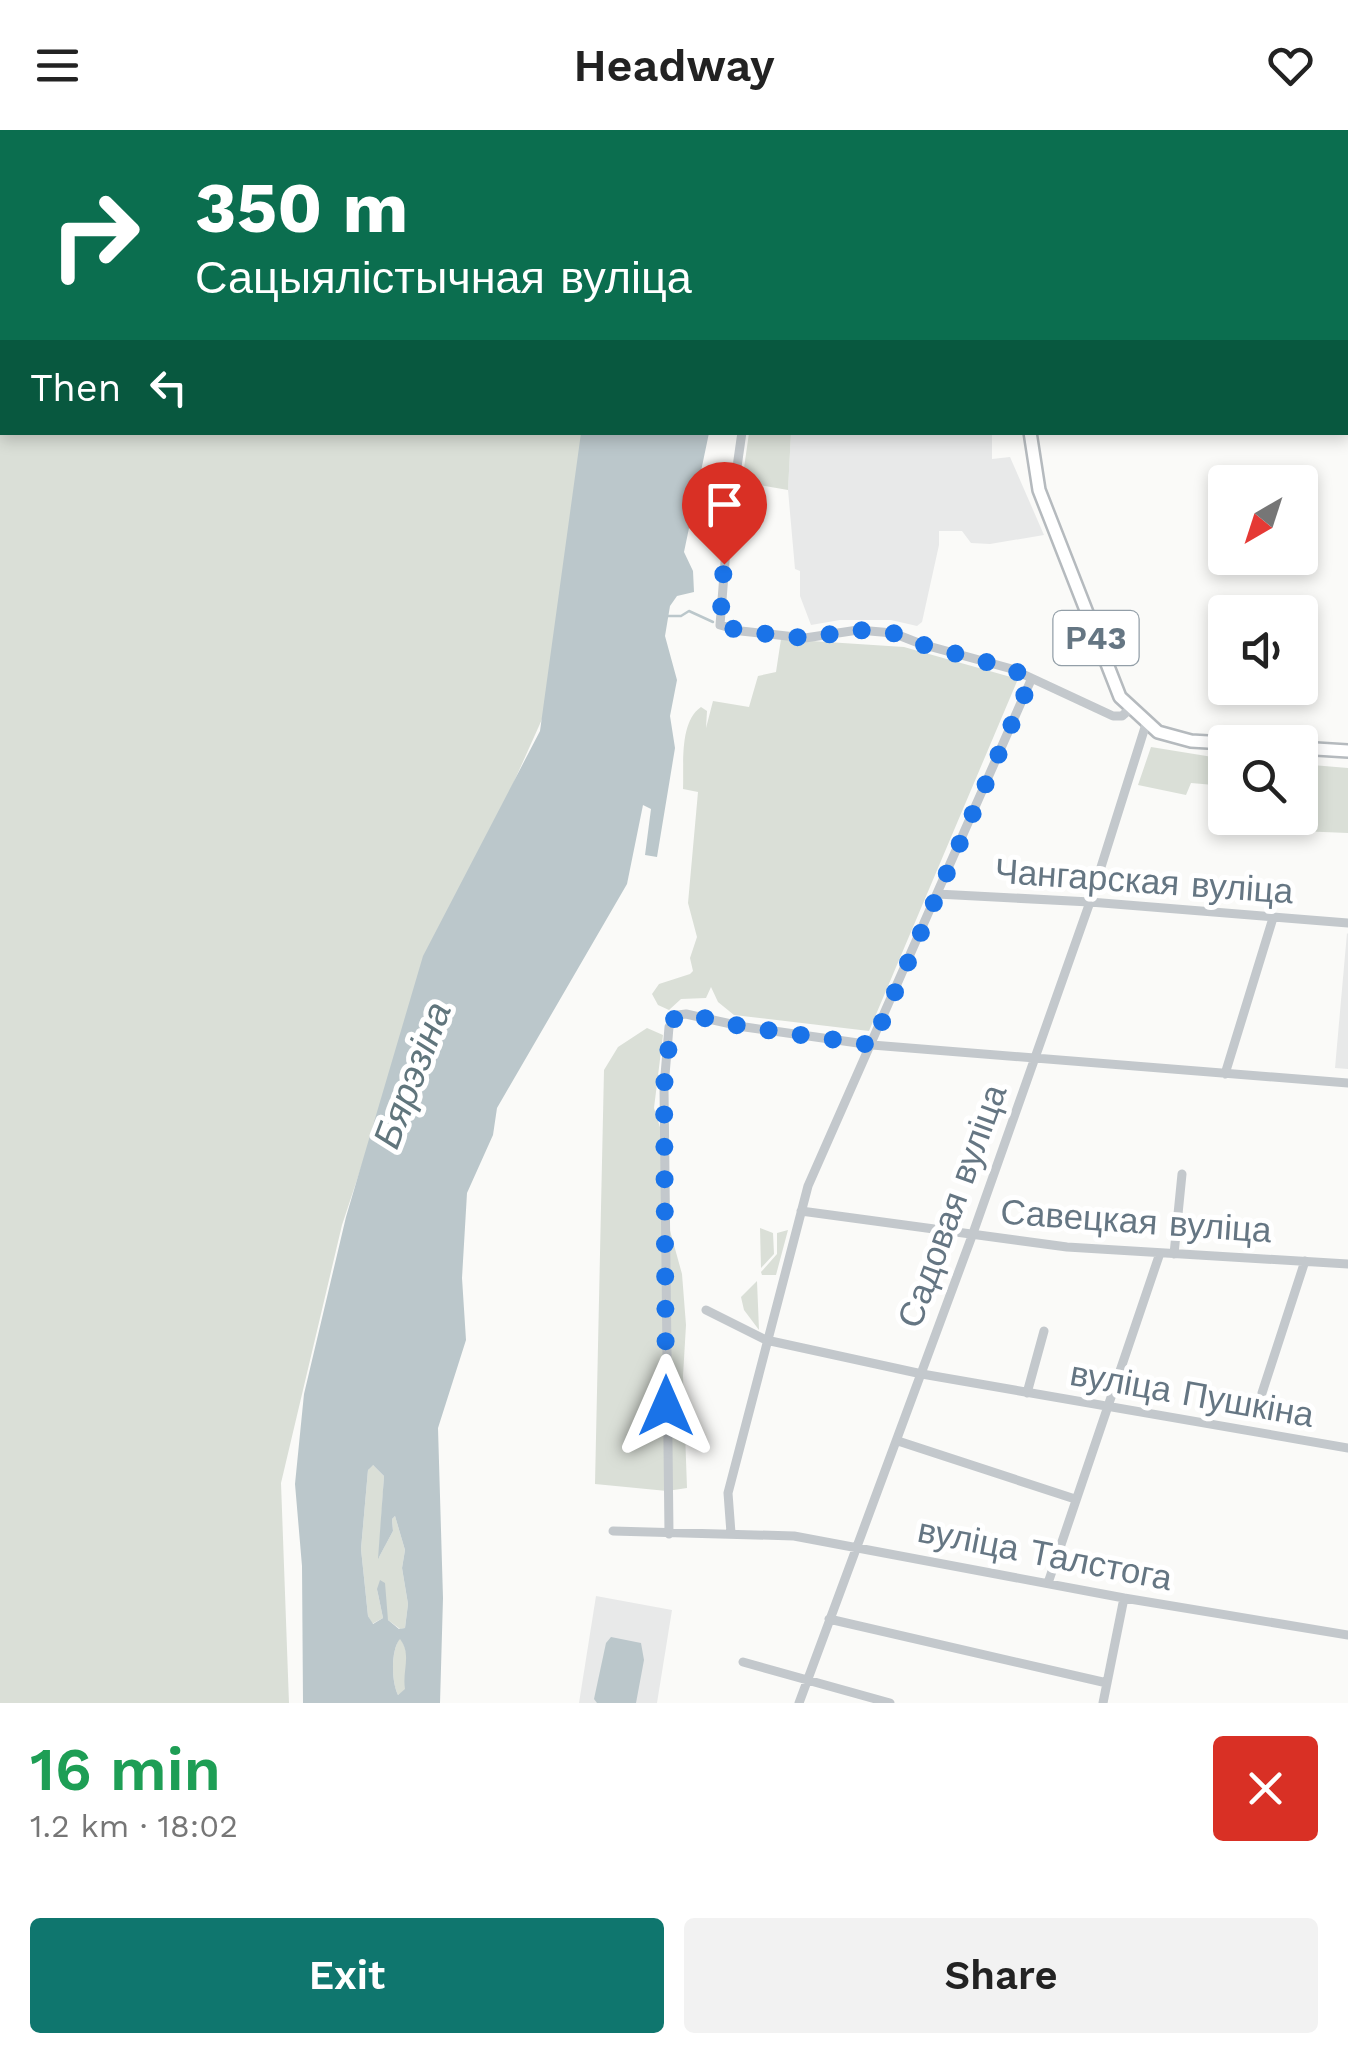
<!DOCTYPE html>
<html lang="en">
<head>
<meta charset="utf-8">
<style>
  :root { --surface:#fff; --page:#f2f2f2; --text:#222; --muted:#767676; --accent:#0f766e }
  body { margin:0; font-family:"Work Sans",sans-serif; background:var(--page); color:var(--text); height:100vh; display:flex; flex-direction:column; font-size:38px; white-space:nowrap }
  * { box-sizing:border-box; margin:0 }
  p { font-size:32px; color:var(--muted) }
  .icon { flex:none; width:55px; height:55px; fill:none; stroke:currentColor; stroke-width:2; stroke-linecap:round; stroke-linejoin:round }
  .map { position:relative; height:1573px; overflow:hidden }
  .drawer { display:flex; flex-direction:column; background:var(--surface); flex:1 }
  .drawer>* { flex:none }
  .hud { position:absolute; left:0px; top:0px; width:1350px; height:305px; box-shadow:0 5px 15px #0003; background:#0b6e4f; color:#fff; overflow:hidden }
  .needle { width:65px; rotate:219deg }
  .fabs { position:absolute; left:1208px; top:335px; display:grid; gap:20px }
  .fabs a { display:grid; place-items:center; width:110px; height:110px; border-radius:10px; background:var(--surface); box-shadow:0 5px 15px #0003; font-size:50px }
  .pin { position:absolute; display:grid; place-items:center; width:85px; height:85px; color:#fff; margin:-102px -42px; border-radius:50% 50% 50% 0; rotate:-45deg; box-shadow:0 0 10px #0007 }
  .pin .icon { rotate:45deg }
  .me { position:absolute; width:110px; margin:-55px; rotate:0deg; stroke-linejoin:round; filter:drop-shadow(0 0 8px #0008) }
  .turn { display:flex; align-items:center; gap:35px; height:210px; padding:0 30px; font-size:45px }
  .turn .icon { width:130px; height:130px; stroke-width:2.5 }
  .turn b { display:block; font-size:70px; line-height:85px }
  .then { display:flex; align-items:center; height:95px; padding:0 30px; background:#0003; gap:20px; font-size:38px }
  .round { display:grid; place-items:center; flex:none; width:105px; height:105px; border-radius:10px; background:var(--page) }
  .overview { display:flex; align-items:center; justify-content:space-between; height:170px; padding:0 30px }
  h1 { font-size:60px; font-weight:600; line-height:75px; color:#1e9e55 }
  .primary-button { display:flex; gap:20px; margin-top:auto; padding:20px 30px }
  .primary-button a { flex:1; height:115px; border-radius:10px; background:var(--accent); color:#fff; font-size:40px; font-weight:600; line-height:115px; text-align:center }
  .primary-button a+a { background:var(--page); color:var(--text) }
  header { display:flex; justify-content:space-between; align-items:center; height:130px; padding:0 30px; background:var(--surface); font-size:45px; font-weight:600 }
  .map>svg:first-child { display:block }
</style>
</head>
<body>
<header><svg class="icon" aria-label="menu" viewBox="0 0 24 24"><path d="M4 6h16M4 12h16M4 18h16"/></svg>Headway<svg class="icon" aria-label="heart" viewBox="0 0 24 24"><path d="M12 20l-8-8c-3-5 5-10 8-4 3-6 11-1 8 4z"/></svg></header>
<div class="map">
<svg width="1348" height="1573" viewBox="0 0 1348 1573">
  <rect width="100%" height="100%" fill="#fafaf8"/>
  <path fill="#e8e9e9" d="M791,303H992V329L1010,327L1044,405L990,414L971,413L962,401H939V415L922,492L917,496L891,490H840L811,495L800,466V441L795,439L788,360Z
    M1347,803L1348,804V939L1335,938Z
    M596,1466L672,1480L657,1573H579Z"/>
  <path fill="#dadfd7" d="M0,0H662L2,2V302L590,303L543,587L418,866L342,1095L281,1353L289,1573H0Z
    M749,303H791L788,360L742,352Z
    M781,509L904,517L1018,549L869,901L734,885L718,872L711,857L706,868L681,869L669,880L658,875L652,864L659,854L690,844L693,841L690,828L697,807L688,773L698,662L683,659C684,635 679,592 701,577L707,581L706,598L713,571L749,577L758,546L776,542Z
    M1151,617L1225,629V656L1191,653L1186,665L1138,655Z
    M1300,634L1348,638V703L1273,700L1267,688H1300Z
    M647,898L663,905L654,978L663,1007L666,1086L682,1144L686,1195L683,1246L687,1358L667,1361L595,1354L604,940L618,917Z
    M760,1098L773,1103L774,1124L761,1138Z
    M788,1100L776,1145H762L761,1142L777,1124V1103Z
    M757,1151L759,1200L744,1180L741,1167Z
    M372,1334L384,1346L379,1427L393,1401L392,1389L395,1386L405,1420L402,1438L408,1474L405,1498L400,1499L388,1490L377,1459L383,1488L372,1494L368,1486L361,1419L368,1340Z
    M400,1508C411,1524 406,1541 405,1560L398,1565C391,1551 391,1520 400,1508Z"/>
  <path fill="#bbc7cb" fill-rule="evenodd" d="M581,303H709L684,422L693,441L694,462L677,466L670,476L665,506L677,550L670,586L675,618L657,727L645,725L651,679L643,675L627,754L497,978L493,1005L467,1063L462,1148L466,1210L438,1298L443,1468L440,1573H303L302,1436L295,1354L304,1264L346,1087L423,826L540,601ZM373,1335L384,1346L378,1429L393,1401L392,1389L395,1386L405,1420L402,1438L408,1474L405,1498L399,1499L388,1490L385,1453L380,1450L377,1459L383,1488L373,1494L368,1486L361,1419L368,1340ZM400,1509C412,1525 402,1540 405,1559L398,1565C391,1551 391,1519 400,1509Z
    M611,1507L641,1513L644,1530L636,1573H597L594,1569L606,1513Z"/>
  <g fill="none" stroke-linecap="round" stroke-linejoin="round">
    <path stroke="#bbc7cb" stroke-width="2.5" d="M668,486H681L689,481L713,492"/>
    <defs>
      <path id="major" d="M1100,2L1101,0
        M1030,302L1039,360L1120,567L1158,602L1191,611L1225,613
        M1300,618L1348,621"/>
    </defs>
    <use href="#major" stroke="#b5babe" stroke-width="16"/>
    <path stroke="#c3c8cc" stroke-width="9" d="M795,2L796,0
      M935,2L936,0
      M989,2V0
      M742,302L727,407L720,495L741,501L805,508L858,500L893,503L921,514L1012,539L1113,586H1122L1130,579
      M937,764L1090,772L1348,793
      M1225,944L1273,788
      M801,1081L1067,1117L1348,1134
      M1174,1124L1182,1044
      M706,1180L766,1210L922,1244L1348,1318
      M1027,1263L1044,1201
      M1262,1263L1305,1131
      M898,1311L1075,1369
      M613,1401L794,1406L1124,1468L1348,1505
      M731,1403L728,1363L808,1056L1031,550
      M669,1404L664,957L669,897L678,885L686,884L745,897L872,915L1348,953
      M1048,1453L1160,1123
      M829,1489L1107,1553
      M743,1532L890,1573
      M799,1573L972,1106L1090,772L1146,594
      M1103,1573L1124,1468"/>
    <use href="#major" stroke="#fff" stroke-width="11"/>
  </g>
  <g fill="none" stroke-linecap="round" stroke-linejoin="round">
    <path stroke="#1a73e8" stroke-width="18" stroke-dasharray="0 32.4" d="M666,1276L664,956L672,890L686,884L745,897L872,915L1031,550L1012,539L920,514L893,503L858,500L805,508L741,501L720,495L724,434"/>
  </g>
  <g text-anchor="middle" dominant-baseline="central" stroke-width="10" stroke-linejoin="round" paint-order="stroke">
    <rect fill="#fff" stroke="#939fa8" stroke-width="2.5" x="1053.5" y="481" width="85" height="54" rx="8"/>
    <g font-size="32" font-weight="bold" fill="#657683">
      <text x="1096" y="508">Р43</text>
    </g>
    <g font-size="35" fill="#657683" stroke="#fff">
      <text transform="translate(1144 751) rotate(4)">Чангарская вуліца</text>
      <text transform="translate(952 1076) rotate(-70)">Садовая вуліца</text>
      <text transform="translate(1136 1091) rotate(4)">Савецкая вуліца</text>
      <text transform="translate(1192 1264) rotate(10)">вуліца Пушкіна</text>
      <text transform="translate(1045 1424) rotate(11)">вуліца Талстога</text>
    </g>
    <g font-size="38" font-style="italic" fill="#60757c" stroke="#fff">
      <text transform="translate(412 945) rotate(-69)">Бярэзіна</text>
    </g>
  </g>
</svg>
<div class="fabs">
<a><svg class="needle" viewBox="-14 -14 28 28"><path d="M0-13l5 13h-10z" fill="#e53935"/><path d="M0 13l5-13h-10z" fill="#767676"/></svg></a>
<a><svg class="icon" aria-label="sound" viewBox="0 0 24 24"><path d="M4 9h4l5-4v14l-5-4H4zM17 9q2 3 0 6"/></svg></a>
<a><svg class="icon" aria-label="search" viewBox="0 0 24 24"><circle cx="10" cy="10" r="6"/><path d="M15 15l6 6"/></svg></a>
</div>
<div class="pin" style="left:724px;top:434px;background:#d93025"><svg class="icon" aria-label="arrive" viewBox="0 0 24 24"><path d="M6 21V4h12l-3 4 3 4H6"/></svg></div>
<svg class="me" style="left:666px;top:1276px" viewBox="-20 -20 40 40"><path d="M0-17L14 15 0 8-14 15z" fill="#1a73e8" stroke="#fff" stroke-width="4"/></svg>
<div class="hud">
<div class="turn"><svg class="icon" aria-label="right" viewBox="0 0 24 24"><path d="M7 20v-9h11M14 6l5 5-5 5"/></svg><div><b>350 m</b>Сацыялістычная вуліца</div></div>
<div class="then">Then<svg class="icon" aria-label="left" viewBox="0 0 24 24"><path d="M17 20v-9H6M10 6l-5 5 5 5"/></svg></div>
</div>
</div>
<section class="drawer">
<div class="overview"><div><h1>16 min</h1><p>1.2 km · 18:02</p></div><a class="round" style="background:#d93025;color:#fff"><svg class="icon" aria-label="close" viewBox="0 0 24 24"><path d="M6 6l12 12M18 6L6 18"/></svg></a></div>
<div class="primary-button"><a>Exit</a><a>Share</a></div>
</section>
</body>
</html>
